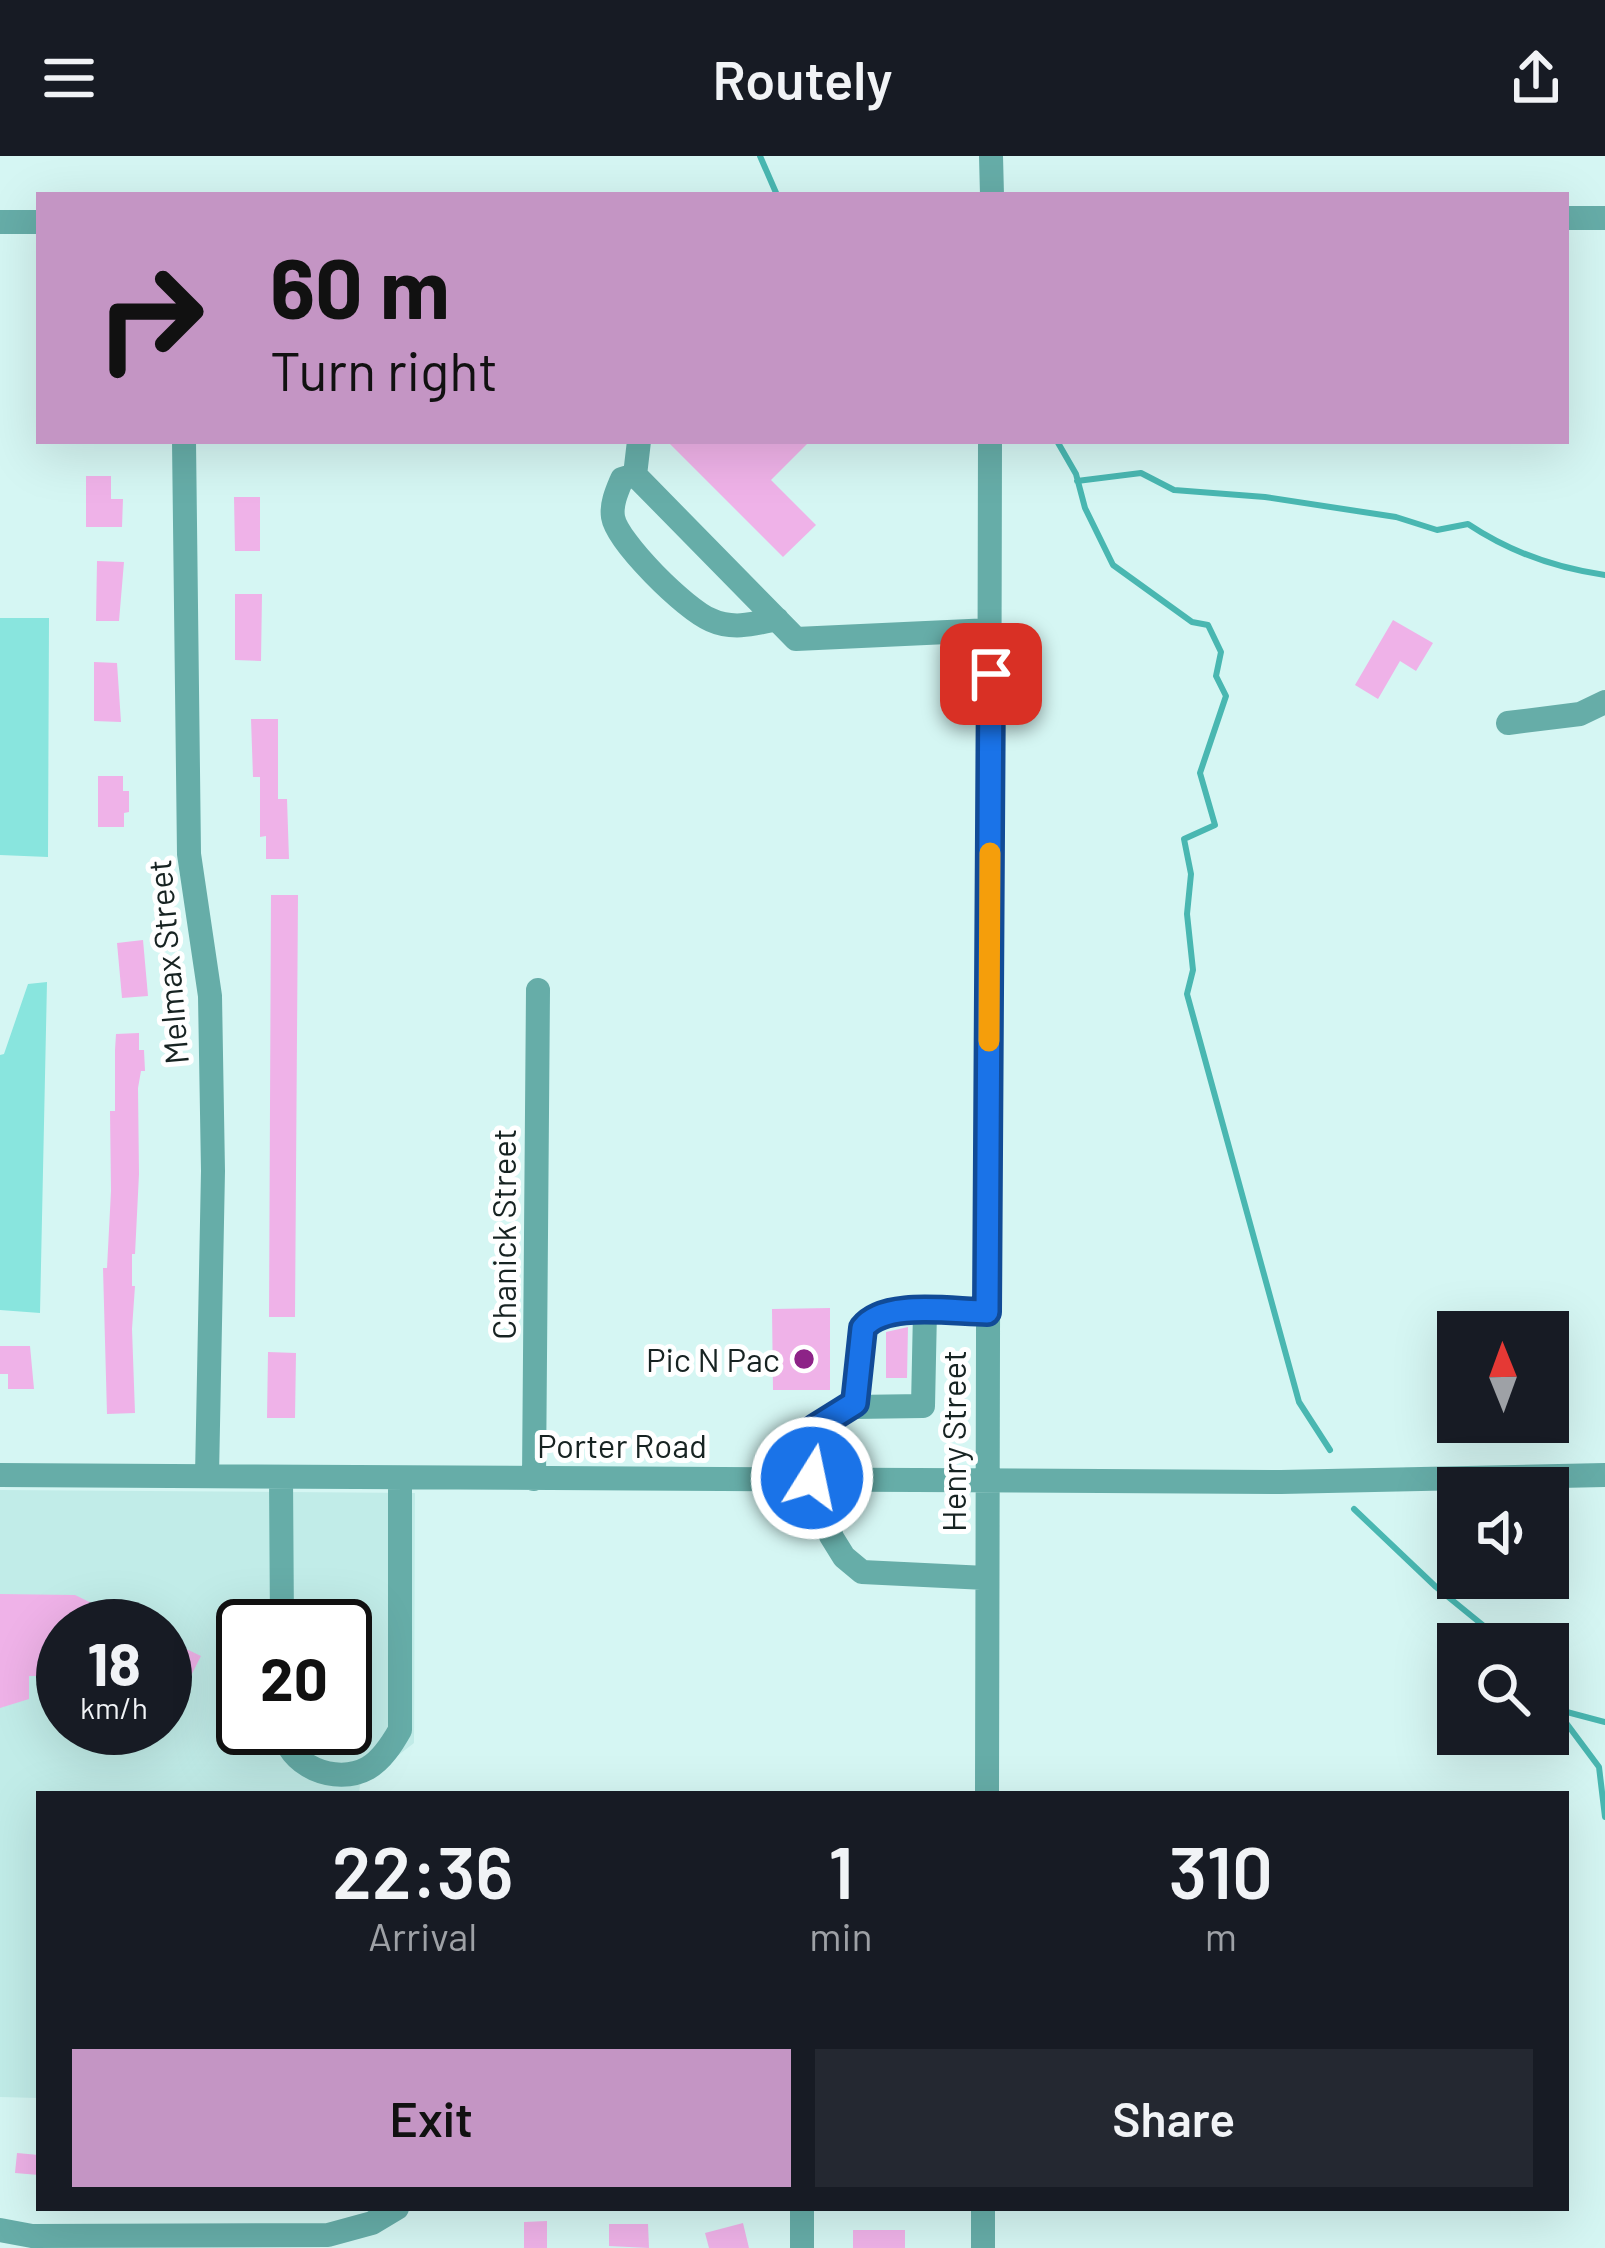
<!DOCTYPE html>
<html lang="en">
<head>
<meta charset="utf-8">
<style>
  :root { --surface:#171b24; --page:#242831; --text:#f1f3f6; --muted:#9ea1a6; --accent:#c495c4 }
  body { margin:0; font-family:Barlow,sans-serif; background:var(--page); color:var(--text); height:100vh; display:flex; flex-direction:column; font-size:45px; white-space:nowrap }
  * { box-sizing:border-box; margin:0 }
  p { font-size:39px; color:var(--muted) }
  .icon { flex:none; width:66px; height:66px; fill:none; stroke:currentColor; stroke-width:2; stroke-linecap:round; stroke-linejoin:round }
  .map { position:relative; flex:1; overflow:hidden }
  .sheet { position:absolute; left:36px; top:1635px; width:1533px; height:420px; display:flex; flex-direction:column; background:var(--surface); border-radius:0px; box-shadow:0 12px 48px #0002 }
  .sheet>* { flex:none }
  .top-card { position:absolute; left:36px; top:36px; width:1533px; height:252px; border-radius:0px; box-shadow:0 12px 48px #0002; background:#c495c4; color:#111; overflow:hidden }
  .needle { width:78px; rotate:359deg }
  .fabs { position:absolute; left:1437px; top:1155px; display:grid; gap:24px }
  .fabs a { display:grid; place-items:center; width:132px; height:132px; border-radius:0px; background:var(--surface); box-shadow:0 12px 48px #0002; font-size:60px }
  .speed { position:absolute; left:36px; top:1443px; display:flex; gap:24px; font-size:60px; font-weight:700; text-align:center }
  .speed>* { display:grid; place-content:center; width:156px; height:156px; border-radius:50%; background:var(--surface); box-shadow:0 12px 48px #0002; line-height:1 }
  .speed small { font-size:30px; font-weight:400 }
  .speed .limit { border:6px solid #111; border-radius:18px; background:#fff; color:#111 }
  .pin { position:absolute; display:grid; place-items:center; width:102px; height:102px; color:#fff; margin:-51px; border-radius:24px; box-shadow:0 6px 18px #0006 }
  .me { position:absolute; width:132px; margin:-66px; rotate:10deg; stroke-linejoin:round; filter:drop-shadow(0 0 9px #0008) }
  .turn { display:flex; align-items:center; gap:42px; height:252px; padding:0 36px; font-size:54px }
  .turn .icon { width:156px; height:156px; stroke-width:2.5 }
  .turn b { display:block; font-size:84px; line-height:102px }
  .eta { display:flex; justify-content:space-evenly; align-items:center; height:204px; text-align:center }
  .eta b { font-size:72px; font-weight:600; line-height:84px }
  .cta { display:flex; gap:24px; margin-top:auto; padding:24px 36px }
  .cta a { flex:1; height:138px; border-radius:0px; background:var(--accent); color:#111; font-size:48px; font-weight:600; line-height:138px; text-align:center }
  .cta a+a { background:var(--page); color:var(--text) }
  header { display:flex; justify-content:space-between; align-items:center; height:156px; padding:0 36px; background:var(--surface); font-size:54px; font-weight:600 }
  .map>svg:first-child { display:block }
</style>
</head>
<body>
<header><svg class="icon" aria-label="menu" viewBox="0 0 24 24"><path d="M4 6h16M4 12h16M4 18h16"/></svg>Routely<svg class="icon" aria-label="share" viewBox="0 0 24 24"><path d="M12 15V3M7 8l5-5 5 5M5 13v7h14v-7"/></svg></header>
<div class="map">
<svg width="1605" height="2092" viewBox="0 0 1605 2092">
  <rect width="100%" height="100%" fill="#d5f6f3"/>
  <path fill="#c1ece8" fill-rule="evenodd" d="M0,1334L415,1337L414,1587L360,1629L359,1638H39V1942L0,1941ZM63,1470H165V1572H63ZM243,1470H345V1572H243Z"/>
  <path fill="#89e5de" d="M0,462H49L48,701L0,699Z
    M47,826L40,1157L0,1154V899L4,898L28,828Z"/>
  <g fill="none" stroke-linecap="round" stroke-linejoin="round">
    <path stroke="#49b7b1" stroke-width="6" d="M760,0L777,39
      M1057,285L1076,318L1085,352L1113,409L1192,466L1208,469L1221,496L1216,520L1226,540L1200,617L1215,669L1184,683L1191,718L1187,758L1193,814L1187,838L1299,1246L1330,1294
      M1077,325L1141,317L1174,334L1265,341L1396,361L1437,374L1468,368C1510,396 1555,412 1605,419
      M1354,1353L1436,1431L1506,1488
      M1548,1551L1605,1566
      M1558,1556L1599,1611L1605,1661"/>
  </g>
  <path fill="#efb2e8" d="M667,285H810L771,324L816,369L783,401Z
    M86,320H111V343H123L122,371H86Z
    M234,341H260V395H235Z
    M97,405L124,406L119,465H96Z
    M235,438H262L261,505L235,504Z
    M1393,464L1433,487L1416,515L1400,505L1378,543L1355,529Z
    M94,506L117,507L121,566L94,565Z
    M251,563H278V643H287L289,703H266V680L260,681V621H253Z
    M98,620H123V635H129V656L124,657V671H98Z
    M271,739H298L295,1161H269Z
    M143,784L148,840L122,842L117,787Z
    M139,877V894H144L145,915H141L138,932L139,1018L135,1098H132V1130H135L132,1173L135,1257L107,1258L103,1112H107L111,1035L110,955H115V894L116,878Z
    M830,1152V1234H773L772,1153Z
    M908,1171L907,1222H886V1176Z
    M0,1190H30L34,1233H8V1218H0Z
    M268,1196L296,1197L295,1262H267Z
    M0,1438L75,1439L139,1470H63V1527L48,1520H29V1543L0,1552Z
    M165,1483L201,1500L165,1571Z
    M17,1997L39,1999V2019L15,2017Z
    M547,2065V2092H524V2066Z
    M743,2067L749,2092H709L705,2077Z
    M609,2068H648L649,2092L609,2090Z
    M853,2074H905V2092H853Z"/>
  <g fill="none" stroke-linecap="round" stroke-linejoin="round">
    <path stroke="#66ada8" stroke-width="24" d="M991,0L992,39
      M1566,62H1605
      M0,66H39
      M184,285L189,698L210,840L213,1015L207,1320
      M639,285L635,319L796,483L991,474
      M635,319L622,323C617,335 611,348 613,361C617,386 686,454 711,464C733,474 754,468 777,463
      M1508,567L1580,558L1605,546
      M853,1251L923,1250L925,1155
      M0,1319L1281,1326L1605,1319
      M281,1321L282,1470
      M812,1322V1282L815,1272L855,1247L863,1172C884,1144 954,1156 987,1156
      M829,1322L831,1380L844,1401L862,1416L986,1422
      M534,1323L538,834
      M283,1572C286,1610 336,1630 368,1612C382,1604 392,1588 400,1574V1322
      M987,1638L990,285
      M983,2052V2092
      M0,2074L32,2080L328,2079L372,2067L397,2052
      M802,2092V2052"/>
  </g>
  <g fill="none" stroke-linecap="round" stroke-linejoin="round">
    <defs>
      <path id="route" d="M812,1322V1282L815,1272L855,1247L863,1172C884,1144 953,1156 987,1156L991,518"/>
    </defs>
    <use href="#route" stroke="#114b97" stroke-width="30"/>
    <use href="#route" stroke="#1a73e8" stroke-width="21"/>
    <path stroke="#f59e0b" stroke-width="21" d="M989,885L990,697"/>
  </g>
  <circle fill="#8d2387" stroke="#fff" stroke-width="4.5" cx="804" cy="1203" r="12"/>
  <g text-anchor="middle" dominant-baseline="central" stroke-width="10" stroke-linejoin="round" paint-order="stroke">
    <g font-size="33" fill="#172322" stroke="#fff">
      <text transform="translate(167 806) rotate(-95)">Melmax Street</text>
      <text transform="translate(503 1078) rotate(-90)">Chanick Street</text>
      <text transform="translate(953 1285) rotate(-90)">Henry Street</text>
      <text x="622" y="1289">Porter Road</text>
    </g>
    <g font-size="33" fill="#172322" stroke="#fff" text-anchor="end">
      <text x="780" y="1203">Pic N Pac</text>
    </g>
  </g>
</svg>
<div class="fabs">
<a><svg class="needle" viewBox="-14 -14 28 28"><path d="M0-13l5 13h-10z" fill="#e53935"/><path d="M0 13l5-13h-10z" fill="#9ea1a6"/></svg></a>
<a><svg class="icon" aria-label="sound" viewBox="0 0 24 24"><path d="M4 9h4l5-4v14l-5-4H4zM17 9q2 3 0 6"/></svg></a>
<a><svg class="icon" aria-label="search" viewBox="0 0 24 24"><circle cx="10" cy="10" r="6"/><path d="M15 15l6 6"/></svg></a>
</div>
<div class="speed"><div>18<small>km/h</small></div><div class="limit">20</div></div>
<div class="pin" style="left:991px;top:518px;background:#d93025"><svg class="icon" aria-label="arrive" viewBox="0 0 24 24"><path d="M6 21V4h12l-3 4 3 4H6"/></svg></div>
<svg class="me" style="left:812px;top:1322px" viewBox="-20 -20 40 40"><circle r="17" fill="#1a73e8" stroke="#fff" stroke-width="3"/><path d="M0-11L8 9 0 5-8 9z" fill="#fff"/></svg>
<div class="top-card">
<div class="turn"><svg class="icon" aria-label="right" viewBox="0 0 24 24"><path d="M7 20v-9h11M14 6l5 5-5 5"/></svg><div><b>60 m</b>Turn right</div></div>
</div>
<section class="sheet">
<div class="eta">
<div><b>22:36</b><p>Arrival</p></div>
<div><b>1</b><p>min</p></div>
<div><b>310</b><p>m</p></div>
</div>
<div class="cta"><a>Exit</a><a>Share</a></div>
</section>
</div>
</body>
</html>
